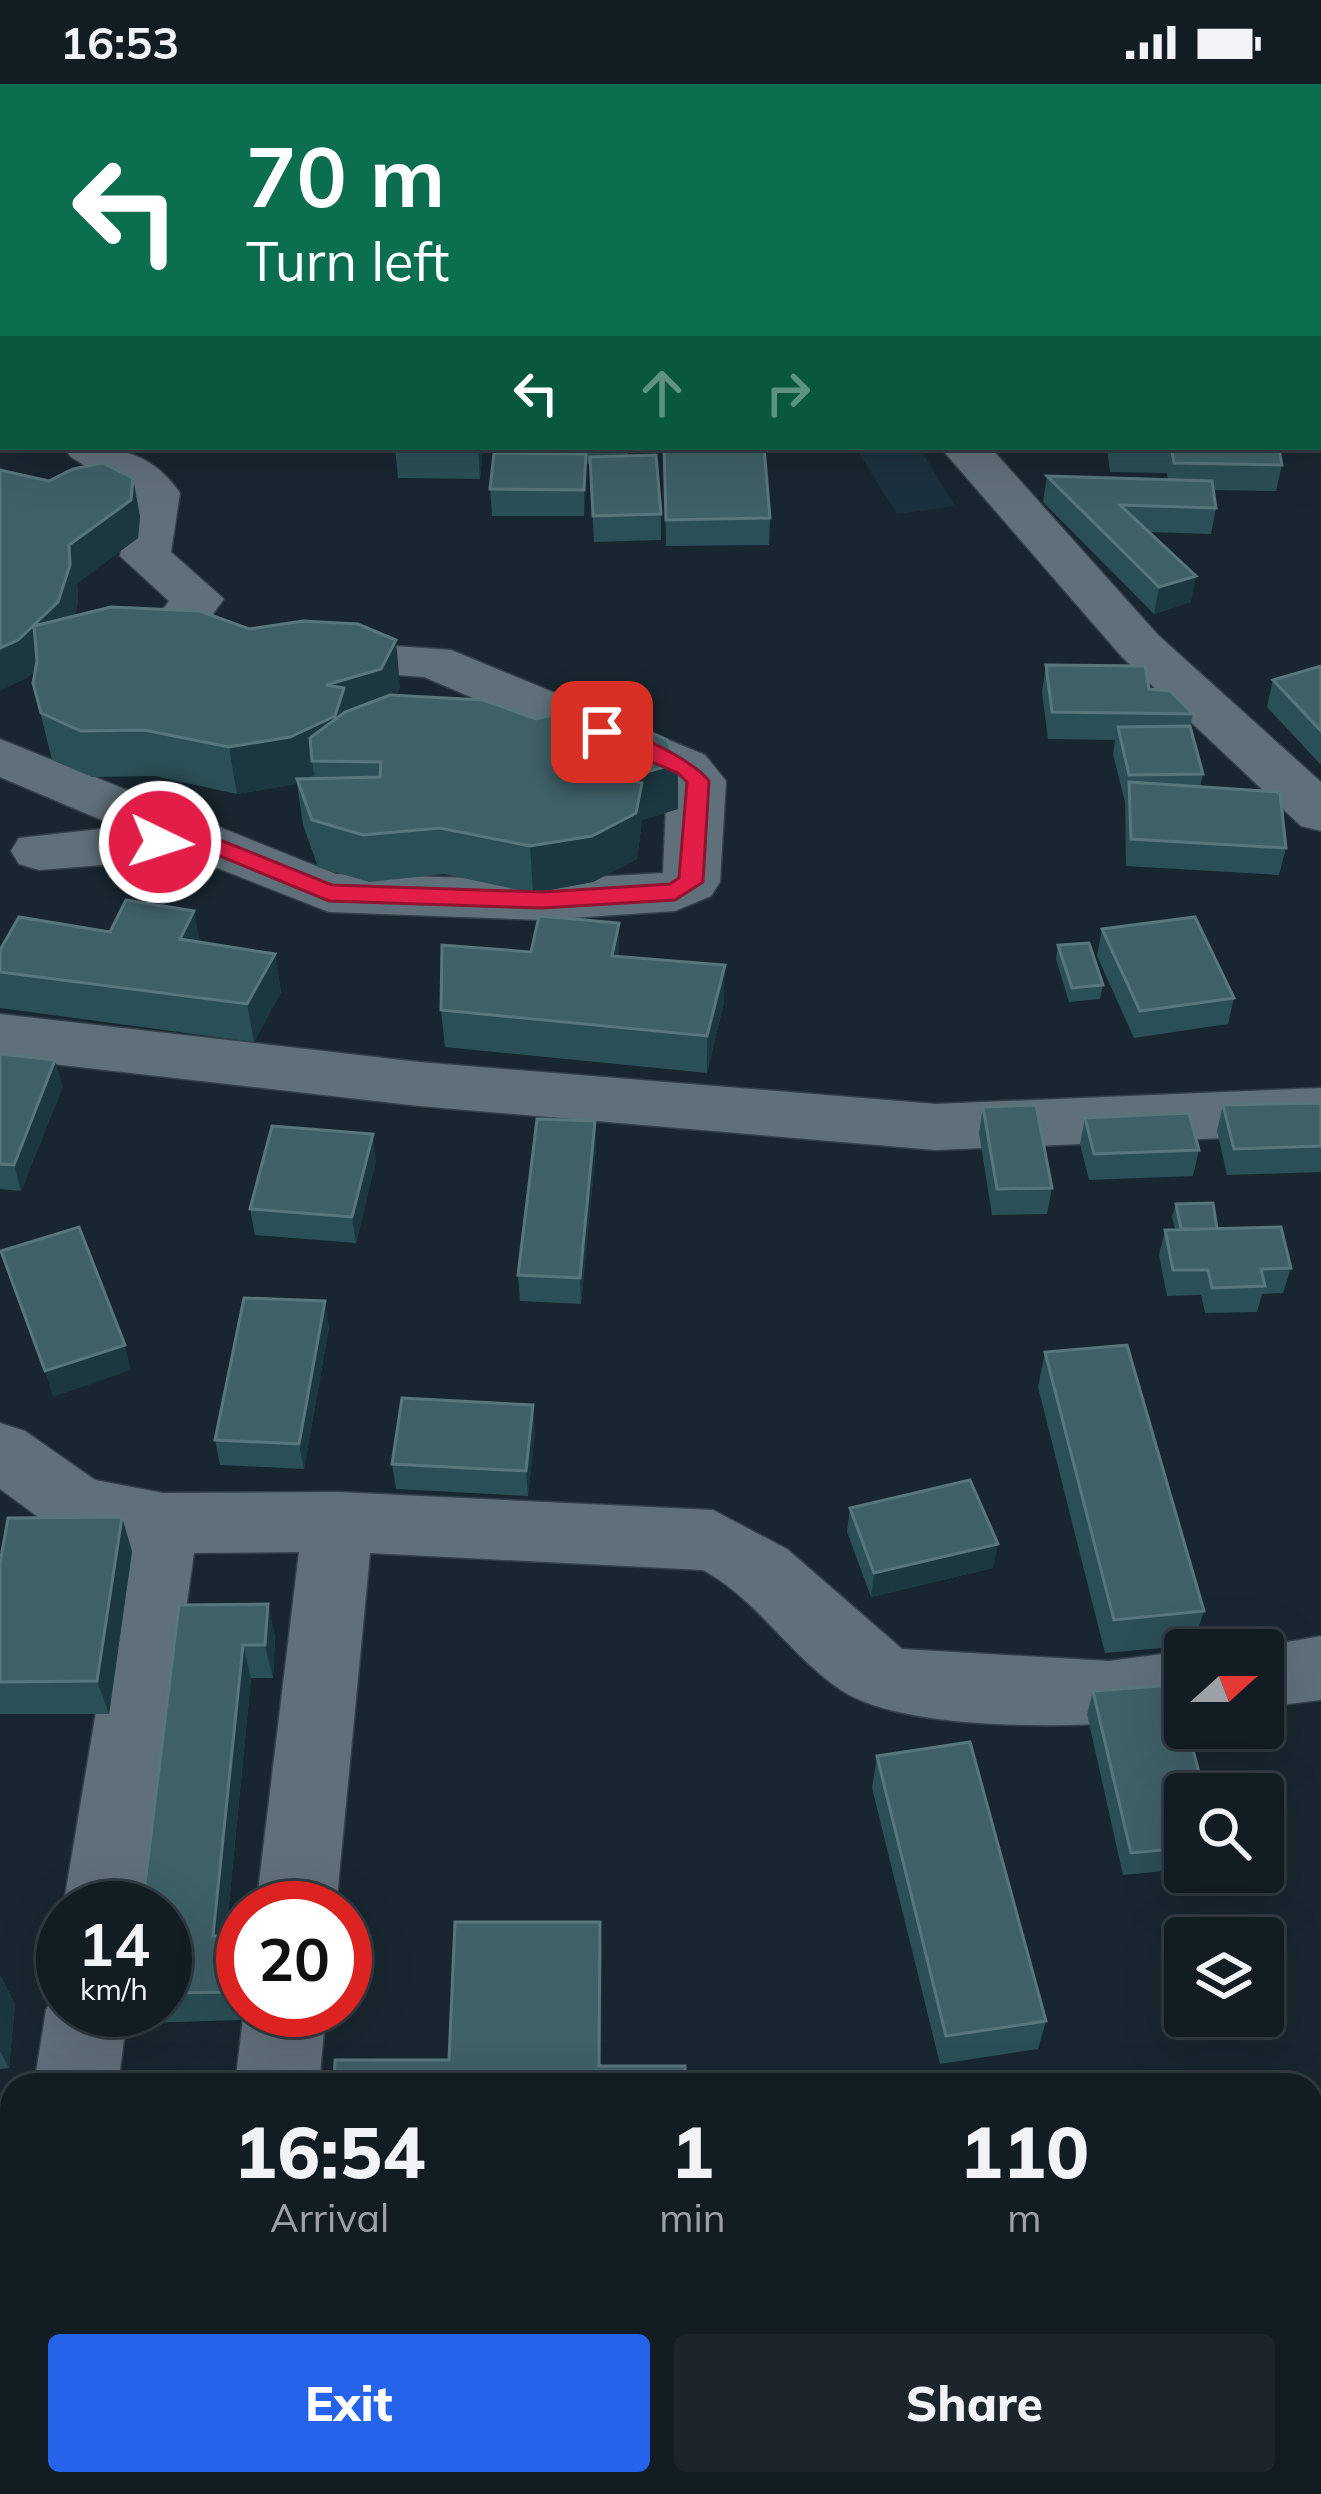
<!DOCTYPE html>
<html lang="en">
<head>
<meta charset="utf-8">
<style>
  :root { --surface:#121c23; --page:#1b252b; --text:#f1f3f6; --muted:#9ca1a6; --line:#313a41; --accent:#2563eb }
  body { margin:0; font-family:Mulish,sans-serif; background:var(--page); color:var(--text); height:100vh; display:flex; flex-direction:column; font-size:45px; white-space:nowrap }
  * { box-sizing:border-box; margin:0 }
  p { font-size:39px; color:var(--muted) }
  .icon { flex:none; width:66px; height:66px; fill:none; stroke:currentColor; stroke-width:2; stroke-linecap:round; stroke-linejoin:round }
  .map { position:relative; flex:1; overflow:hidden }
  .side { position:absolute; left:0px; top:1989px; width:1323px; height:423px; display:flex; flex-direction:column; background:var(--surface); border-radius:36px 36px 0 0; box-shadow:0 12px 48px #0002,0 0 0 3px var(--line) }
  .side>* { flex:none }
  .guide { position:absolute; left:0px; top:0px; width:1323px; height:366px; box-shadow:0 12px 48px #0002,0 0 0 3px var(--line); background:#0b6e4f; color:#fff; overflow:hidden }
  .needle { width:78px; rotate:69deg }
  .controls { position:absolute; left:1164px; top:1545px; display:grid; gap:24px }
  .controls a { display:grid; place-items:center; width:120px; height:120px; border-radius:12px; background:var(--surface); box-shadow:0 12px 48px #0002,0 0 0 3px var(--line); font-size:60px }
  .speed { position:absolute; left:36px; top:1797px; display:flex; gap:24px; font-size:60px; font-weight:700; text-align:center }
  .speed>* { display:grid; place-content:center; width:156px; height:156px; border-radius:50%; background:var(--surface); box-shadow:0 12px 48px #0002,0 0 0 3px var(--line); line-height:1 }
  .speed small { font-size:30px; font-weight:400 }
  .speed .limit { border:18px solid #d22; background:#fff; color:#111 }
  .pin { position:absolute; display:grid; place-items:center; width:102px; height:102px; color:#fff; margin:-51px; border-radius:24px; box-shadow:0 6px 18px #0006 }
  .me { position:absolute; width:132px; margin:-66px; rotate:94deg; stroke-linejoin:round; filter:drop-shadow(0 0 9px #0008) }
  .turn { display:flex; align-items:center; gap:42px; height:252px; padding:0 48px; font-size:54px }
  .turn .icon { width:156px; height:156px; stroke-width:2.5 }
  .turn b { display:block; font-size:84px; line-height:102px }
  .lanes { display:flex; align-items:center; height:114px; padding:0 48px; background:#0003; justify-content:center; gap:60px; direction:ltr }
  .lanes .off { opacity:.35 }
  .eta { display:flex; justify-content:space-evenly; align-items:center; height:204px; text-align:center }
  .eta b { font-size:72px; font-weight:800; line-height:84px }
  .button { display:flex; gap:24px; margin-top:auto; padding:24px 48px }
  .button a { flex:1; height:138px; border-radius:12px; background:var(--accent); color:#fff; font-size:48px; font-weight:800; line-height:138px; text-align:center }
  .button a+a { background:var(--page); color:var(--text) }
  .status { display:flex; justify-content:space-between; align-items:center; height:84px; padding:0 60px; background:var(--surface); direction:ltr }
  .status svg { height:33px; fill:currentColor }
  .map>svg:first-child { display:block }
</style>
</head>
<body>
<div class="status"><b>16:53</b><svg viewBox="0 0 49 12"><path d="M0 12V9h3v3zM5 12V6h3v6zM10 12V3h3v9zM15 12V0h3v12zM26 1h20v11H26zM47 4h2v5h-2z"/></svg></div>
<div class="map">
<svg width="1321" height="2410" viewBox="0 0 1321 2410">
  <rect width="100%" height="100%" fill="#18262f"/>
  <path fill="#1c313e" d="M855,363H919L955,422L897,430Z"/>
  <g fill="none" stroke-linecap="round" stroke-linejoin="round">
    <defs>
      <path id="minor" d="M778,0H818L819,3H779Z
        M0,316H3V344H0Z
        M64,363C113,363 150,365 180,409L171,468L224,515L200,547L231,554L239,565L231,576L213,581L148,567L140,556L169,517L120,472L131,410L71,373Z
        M940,363H990L1158,551L1321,698V747L1301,742L1122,573Z
        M310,556L451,566L705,671L726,697L720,798L711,812L675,827L542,836L329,828L192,774L39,786L19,780L11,767L19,754L118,743L0,693V655L336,790L542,796L663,789L667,697L424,593L291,583L284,572L291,561Z
        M0,930L419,978L936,1020L1321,1004V1050L936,1066L419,1022L0,974Z
        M0,1339L25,1347L95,1396L163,1409L338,1408L713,1426L787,1465L902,1565L1109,1577L1185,1567V1633C1104,1644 908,1651 841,1606C790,1572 757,1515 703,1486L370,1469L336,1824H256L299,1468L194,1469L143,1824H63L124,1461L52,1443L0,1405Z
        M1321,1552V1616L1263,1623V1566H1242Z
        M63,1896V1926H128L118,2001H34L46,1926Z
        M244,1926H326L319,2001H235Z
        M1321,2104V2201L1311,2205V2108Z
        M188,2400H280L279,2410H187Z
        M1182,2400H1274L1273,2410H1181Z"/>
      <path id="major" d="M77,0H216L218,3H79Z
        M1320,16H1321V40H1320Z"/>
    </defs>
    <use href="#minor" stroke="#344047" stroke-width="3"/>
    <use href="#major" stroke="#344047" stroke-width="3"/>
    <use href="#minor" fill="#60707a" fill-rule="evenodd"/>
    <use href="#major" fill="#5f81b7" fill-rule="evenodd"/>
    <path stroke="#a5afb6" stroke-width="3" d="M68,0L198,3
      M340,0L471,3"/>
  </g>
  <path fill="#2b4f56" d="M1320,100H1321V320H1320Z
    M395,363H483L480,395L398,394Z
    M581,363H628V372L661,430V456L594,458L590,380H586L584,432H492L490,405L581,370Z
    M664,363L770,434L769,461L666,462Z
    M1107,363H1271L1270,365L1282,381L1276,407L1214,406L1216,424L1211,450L1150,448L1191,518L1154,530L1043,418L1047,392L1168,396L1167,389L1110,388Z
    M0,386L140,432L138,454L77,499L78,519L74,532L400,603L396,612L536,635L678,679V725L642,736L637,775L593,798L533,809L444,790L369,798L318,783L303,741L297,700L237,710L154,692L92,693L52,676L33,599L36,585L27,594Z
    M1046,581L1149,605L1193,630L1190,642L1203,690L1200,703L1286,764L1279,791L1126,782L1125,718L1113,670L1115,656L1048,655L1042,608Z
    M1321,582V681L1267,623L1273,596Z
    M619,839V872L724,918L707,989L445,963L441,926L531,868Z
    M1102,845L1234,914L1228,940L1134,954L1097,872Z
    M110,848L200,858L275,870L281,908L254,958L0,924V866Z
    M1058,861L1103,901L1100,915L1069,918L1056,875Z
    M0,970L63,1002L21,1107L0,1105Z
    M1321,1019V1088L1227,1091L1217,1047L1223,1021Z
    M983,1023L1052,1104L1047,1130L992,1131L979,1049Z
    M1085,1034L1199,1066L1193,1092L1089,1096L1080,1060Z
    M595,1037L596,1063L581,1220L520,1217L518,1191Z
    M376,1076L356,1159L255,1151L250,1125Z
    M1176,1120L1217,1145L1291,1184L1283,1209L1262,1210L1257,1228L1205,1229L1201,1211L1167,1212L1159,1171L1165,1146L1175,1145L1172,1133Z
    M329,1243L304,1385L220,1381L215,1356Z
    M1045,1268L1204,1527L1193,1561L1105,1569L1038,1303Z
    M535,1346L528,1412L396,1405L392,1380Z
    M850,1424L993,1484L871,1513L847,1448Z
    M132,1467L109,1630H0V1479Z
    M268,1520L275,1553L273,1594H251L226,1851H237L243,1871L241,1936L144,1939L138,1926H165V1824L179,1521Z
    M1093,1607L1185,1710V1785L1123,1791L1087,1630Z
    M877,1672L1046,1937L1038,1965L940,1980L872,1704Z
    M0,1891L15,1920L9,1984L0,1985Z
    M1320,2374L1321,2410H1308L1305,2400H1311V2385Z"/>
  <path fill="#1b373f" d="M3,127V149L0,159V136Z
    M478,363H483L480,395Z
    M586,370L587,397L584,432V406Z
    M133,394L140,432L138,454L77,499L78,519L66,556L27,594L0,607V564L69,461Z
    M1196,492L1191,518L1154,530L1159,503Z
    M396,556L400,603L386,632L312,677L314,691L297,700L237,710L229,663Z
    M678,679V725L642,736L637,775L593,798L533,809L530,762L622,695Z
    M194,827L201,865L180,855Z
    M619,839V876L612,872Z
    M275,870L281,908L254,958L247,920Z
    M725,881L724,918L707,989V952Z
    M55,976L63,1002L21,1107L14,1081Z
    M595,1037L596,1063L581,1220L580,1194Z
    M373,1050L376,1076L356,1159L352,1133Z
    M325,1217L329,1243L304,1385L299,1360Z
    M125,1261L131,1286L53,1313L45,1287Z
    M533,1321L535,1346L528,1412L526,1387Z
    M122,1433L132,1467L109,1630L97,1597Z
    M998,1460L993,1484L871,1513L874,1489Z
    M268,1520L275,1553L273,1594L265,1561Z
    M243,1561L251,1594L223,1881L213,1852Z
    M600,1838L602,1874L601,2001L599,1982Z
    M237,1851L243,1871L241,1936L232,1908Z
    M0,1891L15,1920L9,1984L0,1967Z
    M151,2400H166L164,2410H150Z
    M473,2400H479L478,2410H472Z"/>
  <path fill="#3f6067" stroke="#58767c" stroke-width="3" d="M1320,100H1321V210L1320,209Z
    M1320,229H1321V283H1320Z
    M664,363H764L770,434L666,436Z
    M1167,363H1227L1279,365L1282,381L1174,379L1171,363Z
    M494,369L586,370L584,406L490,405Z
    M656,371L661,430L593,432L590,373Z
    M102,379L133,394L131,416L69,461L70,481L58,518L18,556L0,564V386L49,397L73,385Z
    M1047,392L1212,397L1216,424L1120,421L1196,492L1159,503Z
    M111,523L200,527L249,545L303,537L358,540L396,556L381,585L326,601L344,604L335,632L290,653L229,663L144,646L81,647L41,629L33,599L37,577L34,542Z
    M1046,581L1145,582L1149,605L1170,607L1193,630L1052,628Z
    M1321,582V647L1273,596Z
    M390,611L483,616L536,635L591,622L667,656L678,679L622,695L642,699L636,729L592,752L530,762L440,744L363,751L312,736L297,695L380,693L381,678L312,677L310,654L345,628Z
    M1190,642L1203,690L1129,691L1118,643Z
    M1129,698L1280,708L1286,764L1131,755Z
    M126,816L194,827L180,855L275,870L247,920L0,888V866L19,833L110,848Z
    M539,832L619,839L612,872L725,881L707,952L441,926L442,861L531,868Z
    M1195,833L1234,914L1140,927L1102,845Z
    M1089,859L1103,901L1072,904L1058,861Z
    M0,970L55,976L14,1081L0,1080Z
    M1321,1019V1062L1234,1065L1223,1021Z
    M1036,1021L1052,1104L997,1105L983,1023Z
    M1189,1029L1199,1066L1094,1070L1085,1034Z
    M537,1035L595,1037L580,1194L518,1191Z
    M272,1042L373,1050L352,1133L250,1125Z
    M1213,1119L1217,1145H1181L1176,1120Z
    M79,1143L125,1261L45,1287L1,1167Z
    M1281,1143L1291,1184L1261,1185L1265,1202L1212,1204L1208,1186H1173L1165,1146Z
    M244,1214L325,1217L299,1360L215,1356Z
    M1127,1261L1204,1527L1114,1536L1045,1268Z
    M402,1314L533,1321L526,1387L392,1380Z
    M970,1396L998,1460L874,1489L850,1424Z
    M122,1433L97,1597L0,1598V1479L8,1434Z
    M268,1520L265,1561H243L213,1852L237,1851L232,1908L165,1909V1824H142L179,1521Z
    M1176,1601L1185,1636V1644H1187L1205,1710H1185V1764L1131,1769L1093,1607Z
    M970,1658L1046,1937L946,1952L877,1672Z
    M455,1838H600L599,1982H685V2001H334L335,1976H449Z
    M115,1990H217L216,2001H113Z
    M61,2400H151L150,2410H60Z
    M287,2400H473L472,2410H286Z
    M635,2401H726V2410H635Z"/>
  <path fill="#e11d48" stroke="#92132f" stroke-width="3" d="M594,643C620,639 694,676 709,697L703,798L675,816L542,824L329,817L198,763L160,766L148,758L160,751L200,748L332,801L542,808L670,800L679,794L687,698L678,689L594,653Z"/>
</svg>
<div class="controls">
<a><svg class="needle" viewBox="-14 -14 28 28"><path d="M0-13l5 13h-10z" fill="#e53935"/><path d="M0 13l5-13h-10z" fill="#9ca1a6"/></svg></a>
<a><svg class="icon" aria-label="search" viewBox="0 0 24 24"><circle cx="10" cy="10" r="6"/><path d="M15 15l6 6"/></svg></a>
<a><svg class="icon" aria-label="layers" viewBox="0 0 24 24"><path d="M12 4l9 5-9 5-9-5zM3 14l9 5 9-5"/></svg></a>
</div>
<div class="speed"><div>14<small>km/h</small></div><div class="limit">20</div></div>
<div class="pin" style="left:602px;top:648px;background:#d93025"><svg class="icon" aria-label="arrive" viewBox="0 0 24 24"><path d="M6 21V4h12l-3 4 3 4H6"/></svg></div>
<svg class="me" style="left:160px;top:758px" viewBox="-20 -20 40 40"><circle r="17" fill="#e11d48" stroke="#fff" stroke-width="3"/><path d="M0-11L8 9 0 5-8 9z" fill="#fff"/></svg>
<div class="guide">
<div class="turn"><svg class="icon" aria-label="left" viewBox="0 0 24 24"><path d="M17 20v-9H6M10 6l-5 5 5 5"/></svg><div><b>70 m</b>Turn left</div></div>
<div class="lanes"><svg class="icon" aria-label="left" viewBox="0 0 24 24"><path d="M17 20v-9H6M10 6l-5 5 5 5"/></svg><svg class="icon off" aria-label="ahead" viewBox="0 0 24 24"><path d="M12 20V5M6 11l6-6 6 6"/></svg><svg class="icon off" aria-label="right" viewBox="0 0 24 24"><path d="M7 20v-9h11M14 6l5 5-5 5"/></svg></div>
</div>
<section class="side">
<div class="eta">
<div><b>16:54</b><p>Arrival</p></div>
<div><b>1</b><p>min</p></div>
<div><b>110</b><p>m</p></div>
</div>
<div class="button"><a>Exit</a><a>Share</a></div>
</section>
</div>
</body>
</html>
